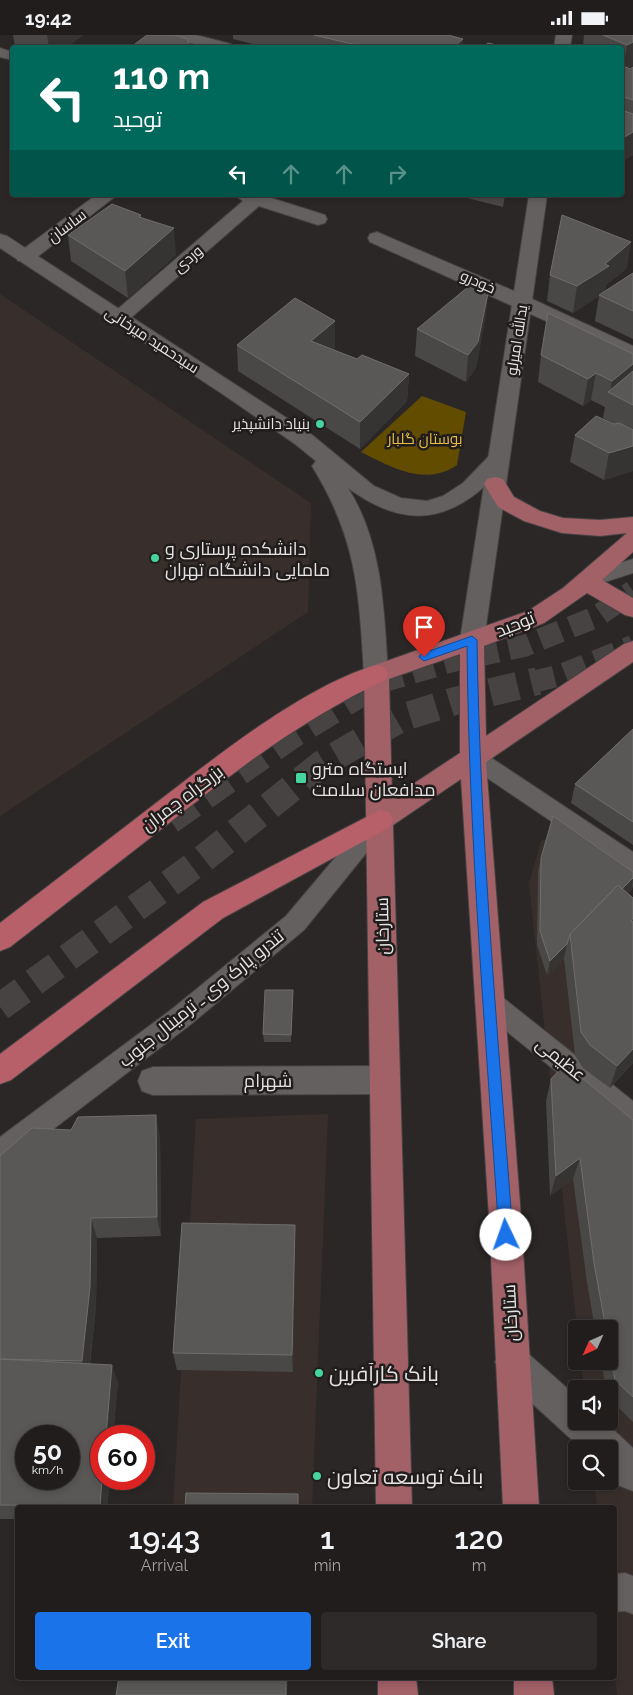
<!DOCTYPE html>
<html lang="en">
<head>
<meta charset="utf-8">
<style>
  :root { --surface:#201d1c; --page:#2d2a29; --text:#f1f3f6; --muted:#a2a2a3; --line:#3d3b3b; --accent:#1a73e8 }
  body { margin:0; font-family:Raleway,Cairo,sans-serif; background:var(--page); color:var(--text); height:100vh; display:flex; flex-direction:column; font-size:19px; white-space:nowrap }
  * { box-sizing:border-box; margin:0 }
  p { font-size:16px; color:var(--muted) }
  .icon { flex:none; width:28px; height:28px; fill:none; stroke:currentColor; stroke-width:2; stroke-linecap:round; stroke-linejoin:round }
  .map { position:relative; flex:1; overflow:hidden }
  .drawer { position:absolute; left:15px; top:1470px; width:602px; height:175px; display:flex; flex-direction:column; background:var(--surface); border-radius:5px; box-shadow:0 2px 8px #0003,0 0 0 1px var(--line) }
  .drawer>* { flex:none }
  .guide { position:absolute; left:10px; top:10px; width:614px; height:152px; border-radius:5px; box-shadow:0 2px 8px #0003,0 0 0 1px var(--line); background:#00695c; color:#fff; overflow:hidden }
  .needle { width:32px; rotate:225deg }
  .buttons { position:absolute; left:568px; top:1285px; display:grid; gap:10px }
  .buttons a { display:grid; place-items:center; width:50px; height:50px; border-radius:5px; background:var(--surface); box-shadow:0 2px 8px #0003,0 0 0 1px var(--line); font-size:25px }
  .speed { position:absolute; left:15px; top:1390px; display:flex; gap:10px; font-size:25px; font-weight:700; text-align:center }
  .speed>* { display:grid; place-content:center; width:65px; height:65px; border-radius:50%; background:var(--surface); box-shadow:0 2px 8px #0003,0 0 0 1px var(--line); line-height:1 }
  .speed small { font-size:12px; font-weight:400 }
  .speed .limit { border:8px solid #d22; background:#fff; color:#111 }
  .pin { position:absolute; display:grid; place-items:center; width:42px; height:42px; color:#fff; margin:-51px -21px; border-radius:50% 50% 50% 0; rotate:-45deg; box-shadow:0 0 5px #0007 }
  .pin .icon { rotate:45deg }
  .me { position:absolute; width:55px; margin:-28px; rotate:357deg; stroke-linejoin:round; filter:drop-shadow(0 0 4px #0008) }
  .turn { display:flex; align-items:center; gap:18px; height:105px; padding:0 20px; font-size:22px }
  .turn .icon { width:65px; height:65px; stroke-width:2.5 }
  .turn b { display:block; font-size:35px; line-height:42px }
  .lanes { display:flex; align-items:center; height:48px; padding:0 20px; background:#0003; justify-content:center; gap:25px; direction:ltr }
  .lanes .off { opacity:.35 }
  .eta { display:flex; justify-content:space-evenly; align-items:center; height:85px; text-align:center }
  .eta b { font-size:30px; font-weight:600; line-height:35px }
  .cta { display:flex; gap:10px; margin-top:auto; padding:10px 20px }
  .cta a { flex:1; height:58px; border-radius:5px; background:var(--accent); color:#fff; font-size:20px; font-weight:600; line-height:58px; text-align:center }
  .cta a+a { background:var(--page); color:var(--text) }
  .status { display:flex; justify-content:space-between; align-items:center; height:35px; padding:0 25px; background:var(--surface); direction:ltr }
  .status svg { height:14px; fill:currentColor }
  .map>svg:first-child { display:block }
</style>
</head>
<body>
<div class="status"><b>19:42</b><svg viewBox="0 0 49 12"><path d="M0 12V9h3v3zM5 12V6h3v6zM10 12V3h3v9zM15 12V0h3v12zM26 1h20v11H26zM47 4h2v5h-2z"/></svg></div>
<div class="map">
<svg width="633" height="1660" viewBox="0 0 633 1660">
  <rect width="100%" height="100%" fill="#2a2726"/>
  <path fill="#382f2c" d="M0,259L311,468L308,577L0,781Z
    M568,802L633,1339V1660H617L615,1643V1472H597L594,1446H609V1414L587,1386H609V1354H584L581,1326H609V1294H577L529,849L541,805Z
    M328,1079L312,1472H173L196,1084Z"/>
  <path fill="#624c00" d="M422,361L466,377L457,430C425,452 391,432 361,417Z"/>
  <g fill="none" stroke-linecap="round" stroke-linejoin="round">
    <path stroke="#464342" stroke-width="22" stroke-dasharray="22 11" stroke-linecap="butt" d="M381,647L453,626L524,611L596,582L633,556
      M533,647L561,640L633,611"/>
    <path stroke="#464342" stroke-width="28" stroke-dasharray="28 14" stroke-linecap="butt" d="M170,785L293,699L377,648L386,646
      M0,972L203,824L322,729L401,683L455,666L538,646"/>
    <defs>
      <path id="service" d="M0,13L12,17V25L0,22Z
        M633,524V538L586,553L579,551L576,546L579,541Z
        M473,714L481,716L633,817V838L625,836L465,728L462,722L465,716Z
        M380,776L388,779L392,785L388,791L304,895L190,990L10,1127L0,1130V1102L172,974L286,881L372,779Z
        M488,955L497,958L633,1066V1094L624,1091L479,974L475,966L479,958Z"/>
      <path id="minor" d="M168,0H196L231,9L233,12H207L170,3Z
        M96,160H117L32,226H18L16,222L18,218Z
        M235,160H262L325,180L327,184L325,188L318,190L259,171L126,287H112L109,283L112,279L243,166Z
        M377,197L530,263L633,311V325L370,207L368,203L370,199Z
        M383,1031L394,1035L398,1045L394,1055L383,1059L153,1060L142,1056L138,1046L142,1036L153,1032Z"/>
      <path id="tertiary" d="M556,0H572L570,12H554Z
        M529,160H547L484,605L481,611L472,614L463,611L460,605Z
        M512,1310L524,1315L576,1361V1386H604L633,1413V1456L620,1451L609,1440V1414H582L500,1339L495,1327L500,1315Z
        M625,1538L633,1541V1579L625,1576L615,1577V1539Z"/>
      <path id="secondary" d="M0,199L7,201L273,374L311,399L374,451L401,463L427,466L443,461L463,448L490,420L498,418L506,420L509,425L506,430C457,485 411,499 348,453C383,508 384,576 388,639L385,645L376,648L367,645L364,639C359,556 357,504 312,431L316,426L295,409L221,358L0,213Z"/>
      <path id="primary" d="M495,442L503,444L514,462L540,476L563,483L600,485L633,482V517L602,545L633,563V582L625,580L587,558L544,588L484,611L486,701L624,609L633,606V627L486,727L521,1182L539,1472H503L489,1182L461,744L393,790L412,1472H376L364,639L367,633L528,576L563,553L627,498L600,501L562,498L524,486L498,472L484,449L487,444ZM460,619V718L392,763L389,644Z
        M378,1642H416L418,1660H378Z
        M514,1642H552L554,1660H514Z"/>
      <path id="trunk" d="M376,630L385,633L388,639L385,645C302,684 231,739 159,796C109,835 60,873 10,912L0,916V888C56,845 113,801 169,758C226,714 308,650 376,630Z
        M380,775L390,778L393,785L390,792L223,883L11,1045L0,1049V1019L203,867Z"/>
    </defs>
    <use href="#service" stroke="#454342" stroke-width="2"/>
    <use href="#minor" stroke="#454342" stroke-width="2"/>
    <use href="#tertiary" stroke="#454342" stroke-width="2"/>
    <use href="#secondary" stroke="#454342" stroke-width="2"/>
    <use href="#primary" stroke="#454342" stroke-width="2"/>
    <use href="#trunk" stroke="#454342" stroke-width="2"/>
    <use href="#service" fill="#64605f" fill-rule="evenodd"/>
    <use href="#minor" fill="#64605f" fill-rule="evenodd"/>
    <use href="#tertiary" fill="#64605f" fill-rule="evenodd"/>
    <use href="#secondary" fill="#64605f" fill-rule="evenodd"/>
    <use href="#primary" fill="#a26067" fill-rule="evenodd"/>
    <use href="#trunk" fill="#b7606a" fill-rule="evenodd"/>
  </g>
  <path fill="#4a4846" d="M13,0H83L67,12H15Z
    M233,0H448L463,12H265L233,4Z
    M584,0H633V30L628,33L630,34L633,32V120L621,127V12H580L583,11Z
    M264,160H279L275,164Z
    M455,160H505L503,172Z
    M141,180V183L176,220L128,263L71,226L68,200Z
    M627,233L606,250L605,256L633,238V304L595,286L599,261L573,278L547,266L550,240Z
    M488,258L485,284L476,333L466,347L415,321L417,294Z
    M335,286V313L333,315L357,324L409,339L407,366L360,414L238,336L237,310Z
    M633,319V436L604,445L570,427L575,400L615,389L603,383L605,372L591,365L583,371L538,347L541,320Z
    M633,694V810L571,768L575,749Z
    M541,823L633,837V851L632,854L628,858L633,863V1028L610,1053L583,1033L575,1020L564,923L547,940L537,910L538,837Z
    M293,955L291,1007H264L263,999Z
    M551,1044L633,1085V1387L609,1363V1354H606L601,1326H609V1294H595L587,1247L573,1144L550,1161L546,1066Z
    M160,1102L161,1201L97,1203L96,1271L90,1329L118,1347L113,1401H101L110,1444L107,1472H18V1484H0V1121Z
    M295,1210L293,1337L177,1335L173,1318Z"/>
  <path fill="#363432" d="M47,0H83L67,12H49Z
    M463,4V12H454Z
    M633,7V30L623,35L627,10Z
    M633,97V120L621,127V104Z
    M174,193L176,220L128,263L125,236Z
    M631,207L627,233L606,250L605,257L573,278L577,251Z
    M488,258L485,284L476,333L466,347L468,320Z
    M335,286V313L312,333L311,306Z
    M633,329V346L610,357L612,346Z
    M596,338L591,365L583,371L588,344Z
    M409,339L407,366L360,414V387Z
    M633,411V436L604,445L609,418Z
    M633,843L632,854L572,915L570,906Z
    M567,909L564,923L547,940L550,926Z
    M633,1014V1028L610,1053L617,1031Z
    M156,1080L160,1102L161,1201L157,1182Z
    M580,1123L573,1144L550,1161L556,1141Z
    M91,1183L97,1203L96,1271L88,1343L82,1326Z
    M295,1190V1210L293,1337L292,1320Z
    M112,1330L118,1347L113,1401H106Z
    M102,1444H110L107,1472H100V1471Z
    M286,1642H288L287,1660H286Z"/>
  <path fill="#5a5857" stroke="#706e6c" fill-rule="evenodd" d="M147,0H174L187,4L189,9L185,12H131Z
    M314,0H448L463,4L454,12H365Z
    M603,0H633V7L627,10Z
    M488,8L506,12H483Z
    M621,30L630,34L633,32V65L621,61Z
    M621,75L633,79V97L621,104Z
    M112,169L141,180L139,182L174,193L125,236L68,200Z
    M562,180L631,207L605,229L609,231L577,251L550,240Z
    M633,238V276L599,260Z
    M474,247L488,258L478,307L468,320L417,294Z
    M295,263L335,286L311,306L357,324L362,320L409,339L360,387L237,310Z
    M548,278L633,319V329L612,346L596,338L588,344L541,320Z
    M633,336V370L608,357Z
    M596,381L614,389L619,388L633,395V411L609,418L575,400Z
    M633,694V787L575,749Z
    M553,781L633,837V843L622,854L618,850L570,899L567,909L550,926L540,896L541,823Z
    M618,850L633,863V883L631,886L633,887V1014L617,1031L590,1010L581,997L570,899Z
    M265,955H293L291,1000L263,999Z
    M565,1029L633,1085V1362L615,1345L609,1309V1294H606L594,1228L580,1123L556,1141L551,1044Z
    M156,1080L157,1182L91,1183L90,1252L82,1326L0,1324V1121L32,1093L71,1095L78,1082Z
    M182,1188L295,1190L292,1320L173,1318Z
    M0,1324L112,1330L106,1401H101V1444H102L100,1471L0,1470ZM26,1401H69V1444H26Z
    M186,1458L298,1459V1472H185Z
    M119,1642H286V1660H116Z"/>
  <path fill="#1a73e8" stroke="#114b97" d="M472,601L477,605C480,804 498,1002 513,1200L511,1204L506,1206L501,1204L499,1200C486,1004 469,807 467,611L424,626L419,622L421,619Z"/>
  <g fill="#46d49e" stroke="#201d1c" stroke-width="2">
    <circle cx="320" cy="389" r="5"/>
    <circle cx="155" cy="523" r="5"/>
    <rect x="295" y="737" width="12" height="12" rx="2.5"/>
    <circle cx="319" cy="1338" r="5"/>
    <circle cx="317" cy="1441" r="5"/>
  </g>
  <g text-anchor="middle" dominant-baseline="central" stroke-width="5" stroke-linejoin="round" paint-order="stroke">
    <g font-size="15" fill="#e5e3e2" stroke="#201d1c">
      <text transform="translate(67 191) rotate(-37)">ساسان</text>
      <text transform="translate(188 224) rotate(-41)">وردی</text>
      <text transform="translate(478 247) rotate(24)">خودرو</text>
      <text transform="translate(152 305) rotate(33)">سیدحمید میرخانی</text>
      <text transform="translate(517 305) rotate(-81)">یدالله امیرلو</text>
    </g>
    <g font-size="15" fill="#e5e3e2" stroke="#201d1c" text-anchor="end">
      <text x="310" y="389">بنیاد دانشپذیر</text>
    </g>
    <g font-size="15" fill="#e8be44" stroke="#201d1c">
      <text x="425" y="404">بوستان گلبار</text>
    </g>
    <g font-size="18" fill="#e5e3e2" stroke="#201d1c" text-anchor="start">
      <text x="165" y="513">دانشکده پرستاری و<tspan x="165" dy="21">مامایی دانشگاه تهران</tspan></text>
      <text x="312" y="733">ایستگاه مترو<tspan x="312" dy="21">مدافعان سلامت</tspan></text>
    </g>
    <g font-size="18" fill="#e5e3e2" stroke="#201d1c">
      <text transform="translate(515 589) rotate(-22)">توحید</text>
      <text transform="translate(182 763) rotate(-37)">بزرگراه چمران</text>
      <text transform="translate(382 891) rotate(-91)">ستارخان</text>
      <text transform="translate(201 963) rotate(-39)">تندرو پارک وی ـ ترمینال جنوب</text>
      <text transform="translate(561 1024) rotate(39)">عظیمی</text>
      <text x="268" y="1045">شهرام</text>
      <text transform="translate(510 1278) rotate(-93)">ستارخان</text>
    </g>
    <g font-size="21" fill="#e5e3e2" stroke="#201d1c" text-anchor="start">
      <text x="329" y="1338">بانک کارآفرین</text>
      <text x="327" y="1441">بانک توسعه تعاون</text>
    </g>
  </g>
</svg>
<div class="buttons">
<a><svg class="needle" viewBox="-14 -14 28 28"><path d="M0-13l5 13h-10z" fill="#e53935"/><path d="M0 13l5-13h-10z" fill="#a2a2a3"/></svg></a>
<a><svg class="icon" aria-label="sound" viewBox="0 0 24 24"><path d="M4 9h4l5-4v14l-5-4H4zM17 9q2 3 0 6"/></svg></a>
<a><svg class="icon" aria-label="search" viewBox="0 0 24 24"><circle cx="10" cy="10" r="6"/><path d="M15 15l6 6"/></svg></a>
</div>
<div class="speed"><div>50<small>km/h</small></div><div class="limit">60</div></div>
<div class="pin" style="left:424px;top:622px;background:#d93025"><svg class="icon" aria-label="arrive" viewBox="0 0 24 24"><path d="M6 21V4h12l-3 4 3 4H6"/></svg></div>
<svg class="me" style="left:506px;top:1200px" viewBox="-20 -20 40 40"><circle r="19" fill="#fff"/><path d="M0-13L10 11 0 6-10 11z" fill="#1a73e8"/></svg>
<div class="guide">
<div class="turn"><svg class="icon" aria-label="left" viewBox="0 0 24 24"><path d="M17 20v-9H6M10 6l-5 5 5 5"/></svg><div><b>110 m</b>توحید</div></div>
<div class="lanes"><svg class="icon" aria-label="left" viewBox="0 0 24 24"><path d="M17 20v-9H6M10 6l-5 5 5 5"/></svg><svg class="icon off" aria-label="ahead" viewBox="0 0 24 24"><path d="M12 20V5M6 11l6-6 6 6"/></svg><svg class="icon off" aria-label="ahead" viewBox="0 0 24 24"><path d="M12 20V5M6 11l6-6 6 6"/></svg><svg class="icon off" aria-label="right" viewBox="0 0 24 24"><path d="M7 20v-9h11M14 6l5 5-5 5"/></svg></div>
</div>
<section class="drawer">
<div class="eta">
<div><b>19:43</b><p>Arrival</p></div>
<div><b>1</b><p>min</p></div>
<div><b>120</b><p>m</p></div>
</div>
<div class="cta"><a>Exit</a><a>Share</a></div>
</section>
</div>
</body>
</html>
